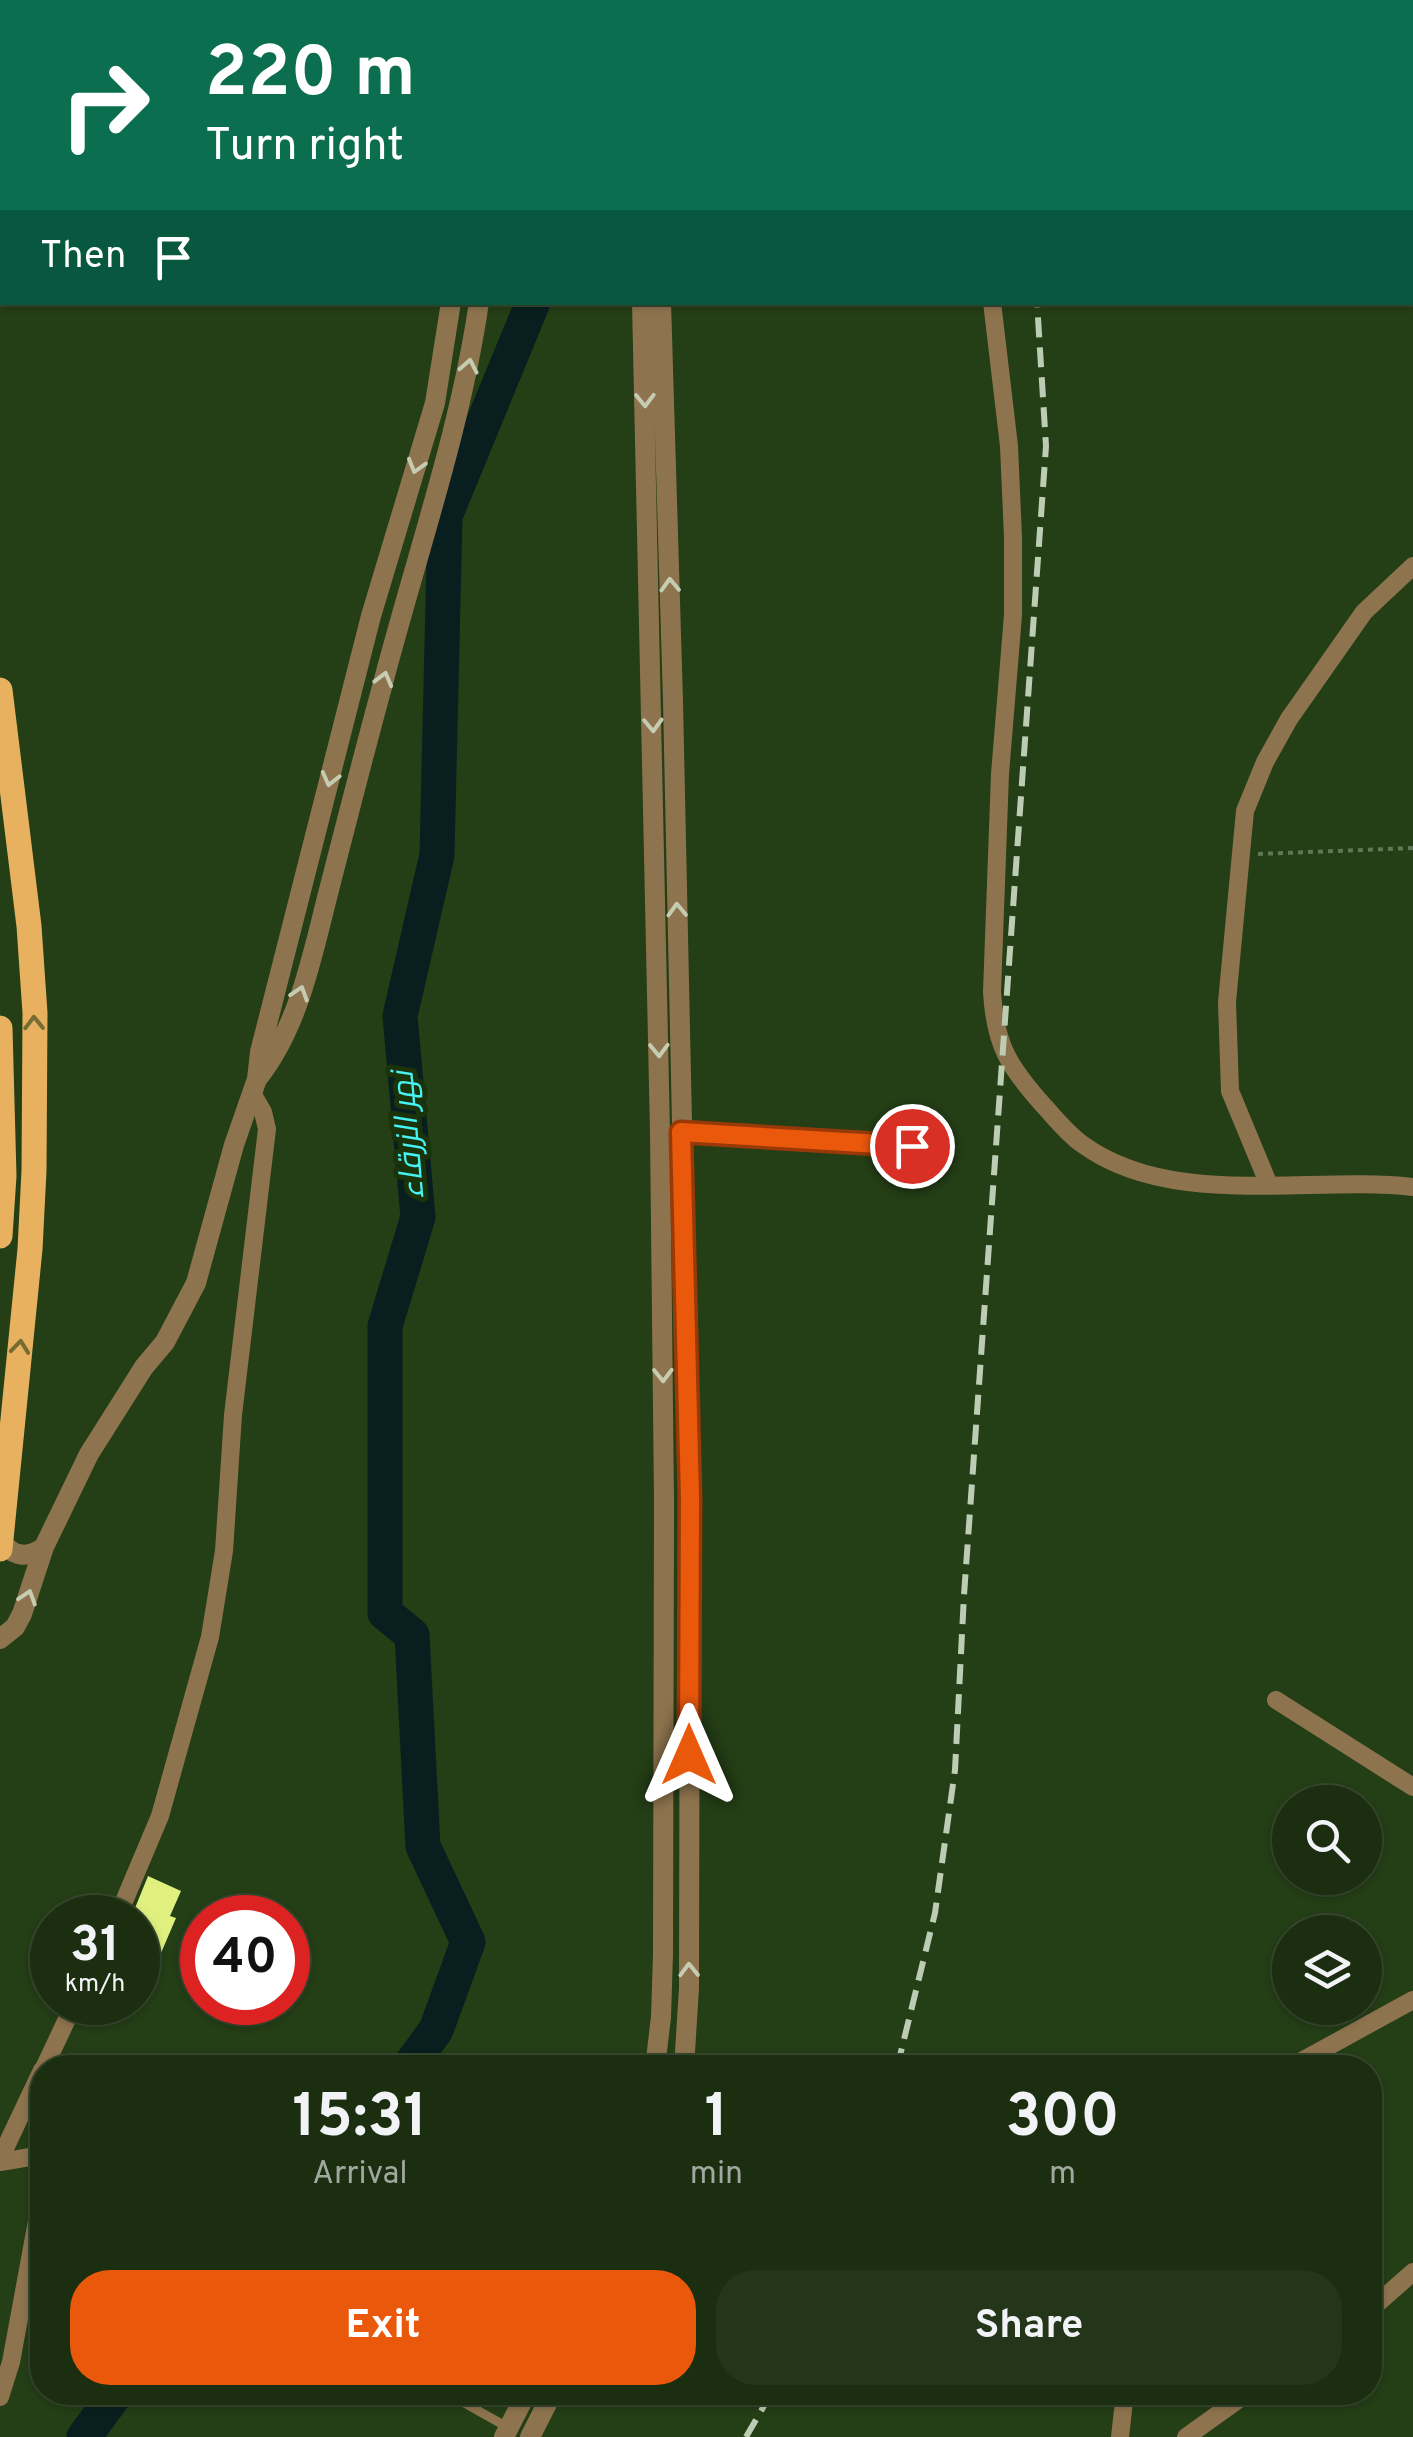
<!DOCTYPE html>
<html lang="en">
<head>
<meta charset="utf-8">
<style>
  :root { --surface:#1b2e10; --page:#243619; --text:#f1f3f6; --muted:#a0a89f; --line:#394a30; --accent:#ea580c }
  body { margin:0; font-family:Overpass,Cairo,sans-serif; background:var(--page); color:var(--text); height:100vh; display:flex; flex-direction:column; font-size:38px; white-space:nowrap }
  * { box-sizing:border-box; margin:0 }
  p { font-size:32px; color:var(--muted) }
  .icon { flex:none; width:55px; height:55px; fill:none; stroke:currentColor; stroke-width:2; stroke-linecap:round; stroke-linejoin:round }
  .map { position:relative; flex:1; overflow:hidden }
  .drawer { position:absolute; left:30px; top:2055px; width:1352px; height:350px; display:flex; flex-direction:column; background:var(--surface); border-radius:40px; box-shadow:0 2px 8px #0004,0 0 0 2px var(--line) }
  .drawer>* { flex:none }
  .hud { position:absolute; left:0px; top:0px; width:1415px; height:305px; box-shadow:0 2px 8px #0004,0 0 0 2px var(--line); background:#0b6e4f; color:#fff; overflow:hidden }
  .fabs { position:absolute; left:1272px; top:1785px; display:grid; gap:20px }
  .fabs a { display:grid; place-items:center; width:110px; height:110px; border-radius:50%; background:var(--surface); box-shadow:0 2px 8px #0004,0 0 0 2px var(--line); font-size:50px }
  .speed { position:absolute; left:30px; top:1895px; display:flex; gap:20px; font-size:50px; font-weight:700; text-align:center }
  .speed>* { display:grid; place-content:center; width:130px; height:130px; border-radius:50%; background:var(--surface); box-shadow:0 2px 8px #0004,0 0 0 2px var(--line); line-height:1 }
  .speed small { font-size:25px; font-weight:400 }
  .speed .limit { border:15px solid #d22; background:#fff; color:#111 }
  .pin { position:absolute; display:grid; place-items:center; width:85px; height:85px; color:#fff; margin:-42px; border:5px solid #fff; border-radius:50%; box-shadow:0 2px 10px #0007 }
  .me { position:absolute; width:110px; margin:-55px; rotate:0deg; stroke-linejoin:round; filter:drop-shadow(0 0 8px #0008) }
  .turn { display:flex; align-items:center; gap:35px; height:210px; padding:0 40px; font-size:45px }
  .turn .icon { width:130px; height:130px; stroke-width:2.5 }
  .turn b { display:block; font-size:70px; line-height:85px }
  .then { display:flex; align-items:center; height:95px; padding:0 40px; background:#0003; gap:20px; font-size:38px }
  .eta { display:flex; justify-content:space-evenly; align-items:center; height:170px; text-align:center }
  .eta b { font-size:60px; font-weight:700; line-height:70px }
  .action { display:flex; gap:20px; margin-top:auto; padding:20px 40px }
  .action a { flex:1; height:115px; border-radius:40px; background:var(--accent); color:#fff; font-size:40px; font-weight:700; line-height:115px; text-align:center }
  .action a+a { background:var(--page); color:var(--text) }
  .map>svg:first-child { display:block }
</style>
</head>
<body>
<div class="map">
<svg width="1413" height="2437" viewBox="0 0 1413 2437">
  <rect width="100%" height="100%" fill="#243e16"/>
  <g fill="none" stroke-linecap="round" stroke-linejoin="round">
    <path stroke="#091f1f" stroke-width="35" d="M483,0L484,2
      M408,2068L436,2030L468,1942L423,1846L412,1635L385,1613V1326L418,1217L400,1016L437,855L445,516L533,302
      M84,2437L117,2392"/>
  </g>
  <path fill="#dff07f" d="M148,1876L181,1891L170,1916L176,1918L161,1953L138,1942V1918H131Z"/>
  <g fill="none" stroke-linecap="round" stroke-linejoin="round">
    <path stroke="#617755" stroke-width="4" stroke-dasharray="5 5" stroke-linecap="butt" d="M1258,854L1413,848"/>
    <path stroke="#8e744e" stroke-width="9" d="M681,1132L912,1146
      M445,2392L509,2428"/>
    <path stroke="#8e744e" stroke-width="18" d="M585,0L586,2
      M604,0L605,2
      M1178,0L1180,2
      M1412,137L1413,138
      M992,302L1009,446L1013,537V615L1000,774L992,992C995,1045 1009,1067 1044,1106C1056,1119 1068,1134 1082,1144C1172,1210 1310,1175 1413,1187
      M1269,1185L1230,1091L1227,1002L1245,811L1265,762L1289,719L1364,612L1413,566
      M1276,1700L1413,1787
      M117,1918L160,1816L210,1637L224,1551L233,1415L267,1129L263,1112L252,1093
      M44,2068L75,2002
      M1289,2068L1413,2000
      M0,2159L42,2070
      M0,2162L42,2155
      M1370,2310L1413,2272
      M0,2397L11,2362L42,2194
      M1120,2437L1125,2392
      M1186,2437L1249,2392"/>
    <path stroke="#8e744e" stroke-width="20" d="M439,0L440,2
      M899,0L900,2
      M1412,153H1413
      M1412,179H1413
      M642,302L660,1132L664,1500L663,1954L661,2017L655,2068
      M661,302L673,701L690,1498L689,1988L684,2068
      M258,1078C300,1025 313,951 330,886C347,820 364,753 382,687C415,559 460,433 479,302
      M1,1541C13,1557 28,1559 44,1547
      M0,1639L15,1627L22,1614L44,1547L89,1454L144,1367L165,1342L196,1283L234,1145L257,1079L260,1052L371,616L435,403L451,302
      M504,2437L527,2392
      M530,2437L553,2392"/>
    <path stroke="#e7b15f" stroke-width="25" d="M0,690L29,926L35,1013L34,1171L30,1249L0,1549
      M0,1028L4,1176L0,1236"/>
    <path stroke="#bccdb4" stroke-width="6" stroke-dasharray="20 10" stroke-linecap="butt" d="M947,0L948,2
      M897,2068L935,1913L955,1770L964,1595L1046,446L1037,302
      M746,2437L772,2392"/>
  </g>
  <defs><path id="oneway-chevron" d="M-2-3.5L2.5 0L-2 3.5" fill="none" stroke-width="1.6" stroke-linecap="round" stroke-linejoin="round" transform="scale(2.5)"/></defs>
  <g stroke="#c6ccb1">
    <use href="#oneway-chevron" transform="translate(469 366) rotate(-79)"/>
    <use href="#oneway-chevron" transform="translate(645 400) rotate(89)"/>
    <use href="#oneway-chevron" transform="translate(416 466) rotate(106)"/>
    <use href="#oneway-chevron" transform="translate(670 585) rotate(-92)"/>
    <use href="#oneway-chevron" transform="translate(384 679) rotate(-75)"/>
    <use href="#oneway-chevron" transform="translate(653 725) rotate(88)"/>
    <use href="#oneway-chevron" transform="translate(330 779) rotate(104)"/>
    <use href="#oneway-chevron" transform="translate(677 910) rotate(-92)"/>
    <use href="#oneway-chevron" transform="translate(300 993) rotate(-72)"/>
    <use href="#oneway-chevron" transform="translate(659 1050) rotate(89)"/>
    <use href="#oneway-chevron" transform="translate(663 1375) rotate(89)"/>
    <use href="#oneway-chevron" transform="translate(28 1597) rotate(-72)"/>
    <use href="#oneway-chevron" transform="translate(689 1970) rotate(-91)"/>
  </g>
  <g stroke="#766c31">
    <use href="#oneway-chevron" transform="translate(34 1023) rotate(-91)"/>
    <use href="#oneway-chevron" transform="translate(20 1347) rotate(-84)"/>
  </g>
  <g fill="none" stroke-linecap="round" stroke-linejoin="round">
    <defs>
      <path id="route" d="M689,1755L690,1498L681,1132L912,1146"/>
    </defs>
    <use href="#route" stroke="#983908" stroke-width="25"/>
    <use href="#route" stroke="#ea580c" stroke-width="18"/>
  </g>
  <g text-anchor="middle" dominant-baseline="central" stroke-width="10" stroke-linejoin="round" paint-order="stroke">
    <g font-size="32" font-style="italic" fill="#46f2f4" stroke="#1a330b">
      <text transform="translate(410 1135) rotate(-95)">نهر الزرقاء</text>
    </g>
  </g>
</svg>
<div class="fabs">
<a><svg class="icon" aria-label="search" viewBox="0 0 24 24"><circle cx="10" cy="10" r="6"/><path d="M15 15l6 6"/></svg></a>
<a><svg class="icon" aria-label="layers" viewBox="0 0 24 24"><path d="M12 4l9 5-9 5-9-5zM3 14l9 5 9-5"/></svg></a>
</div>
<div class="speed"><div>31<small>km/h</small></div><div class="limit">40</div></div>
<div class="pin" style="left:912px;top:1146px;background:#d93025"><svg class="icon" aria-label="arrive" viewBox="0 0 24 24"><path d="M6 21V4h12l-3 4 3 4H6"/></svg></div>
<svg class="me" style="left:689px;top:1755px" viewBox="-20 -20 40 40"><path d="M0-17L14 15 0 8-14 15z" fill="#ea580c" stroke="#fff" stroke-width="4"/></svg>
<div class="hud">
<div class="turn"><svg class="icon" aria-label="right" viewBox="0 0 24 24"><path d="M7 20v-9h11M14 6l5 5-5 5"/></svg><div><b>220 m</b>Turn right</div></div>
<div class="then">Then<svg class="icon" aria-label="arrive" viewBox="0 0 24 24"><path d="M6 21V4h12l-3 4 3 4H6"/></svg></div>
</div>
<section class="drawer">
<div class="eta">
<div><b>15:31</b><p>Arrival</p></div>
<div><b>1</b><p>min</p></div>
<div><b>300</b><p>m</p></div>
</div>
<div class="action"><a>Exit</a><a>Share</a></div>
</section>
</div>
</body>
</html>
